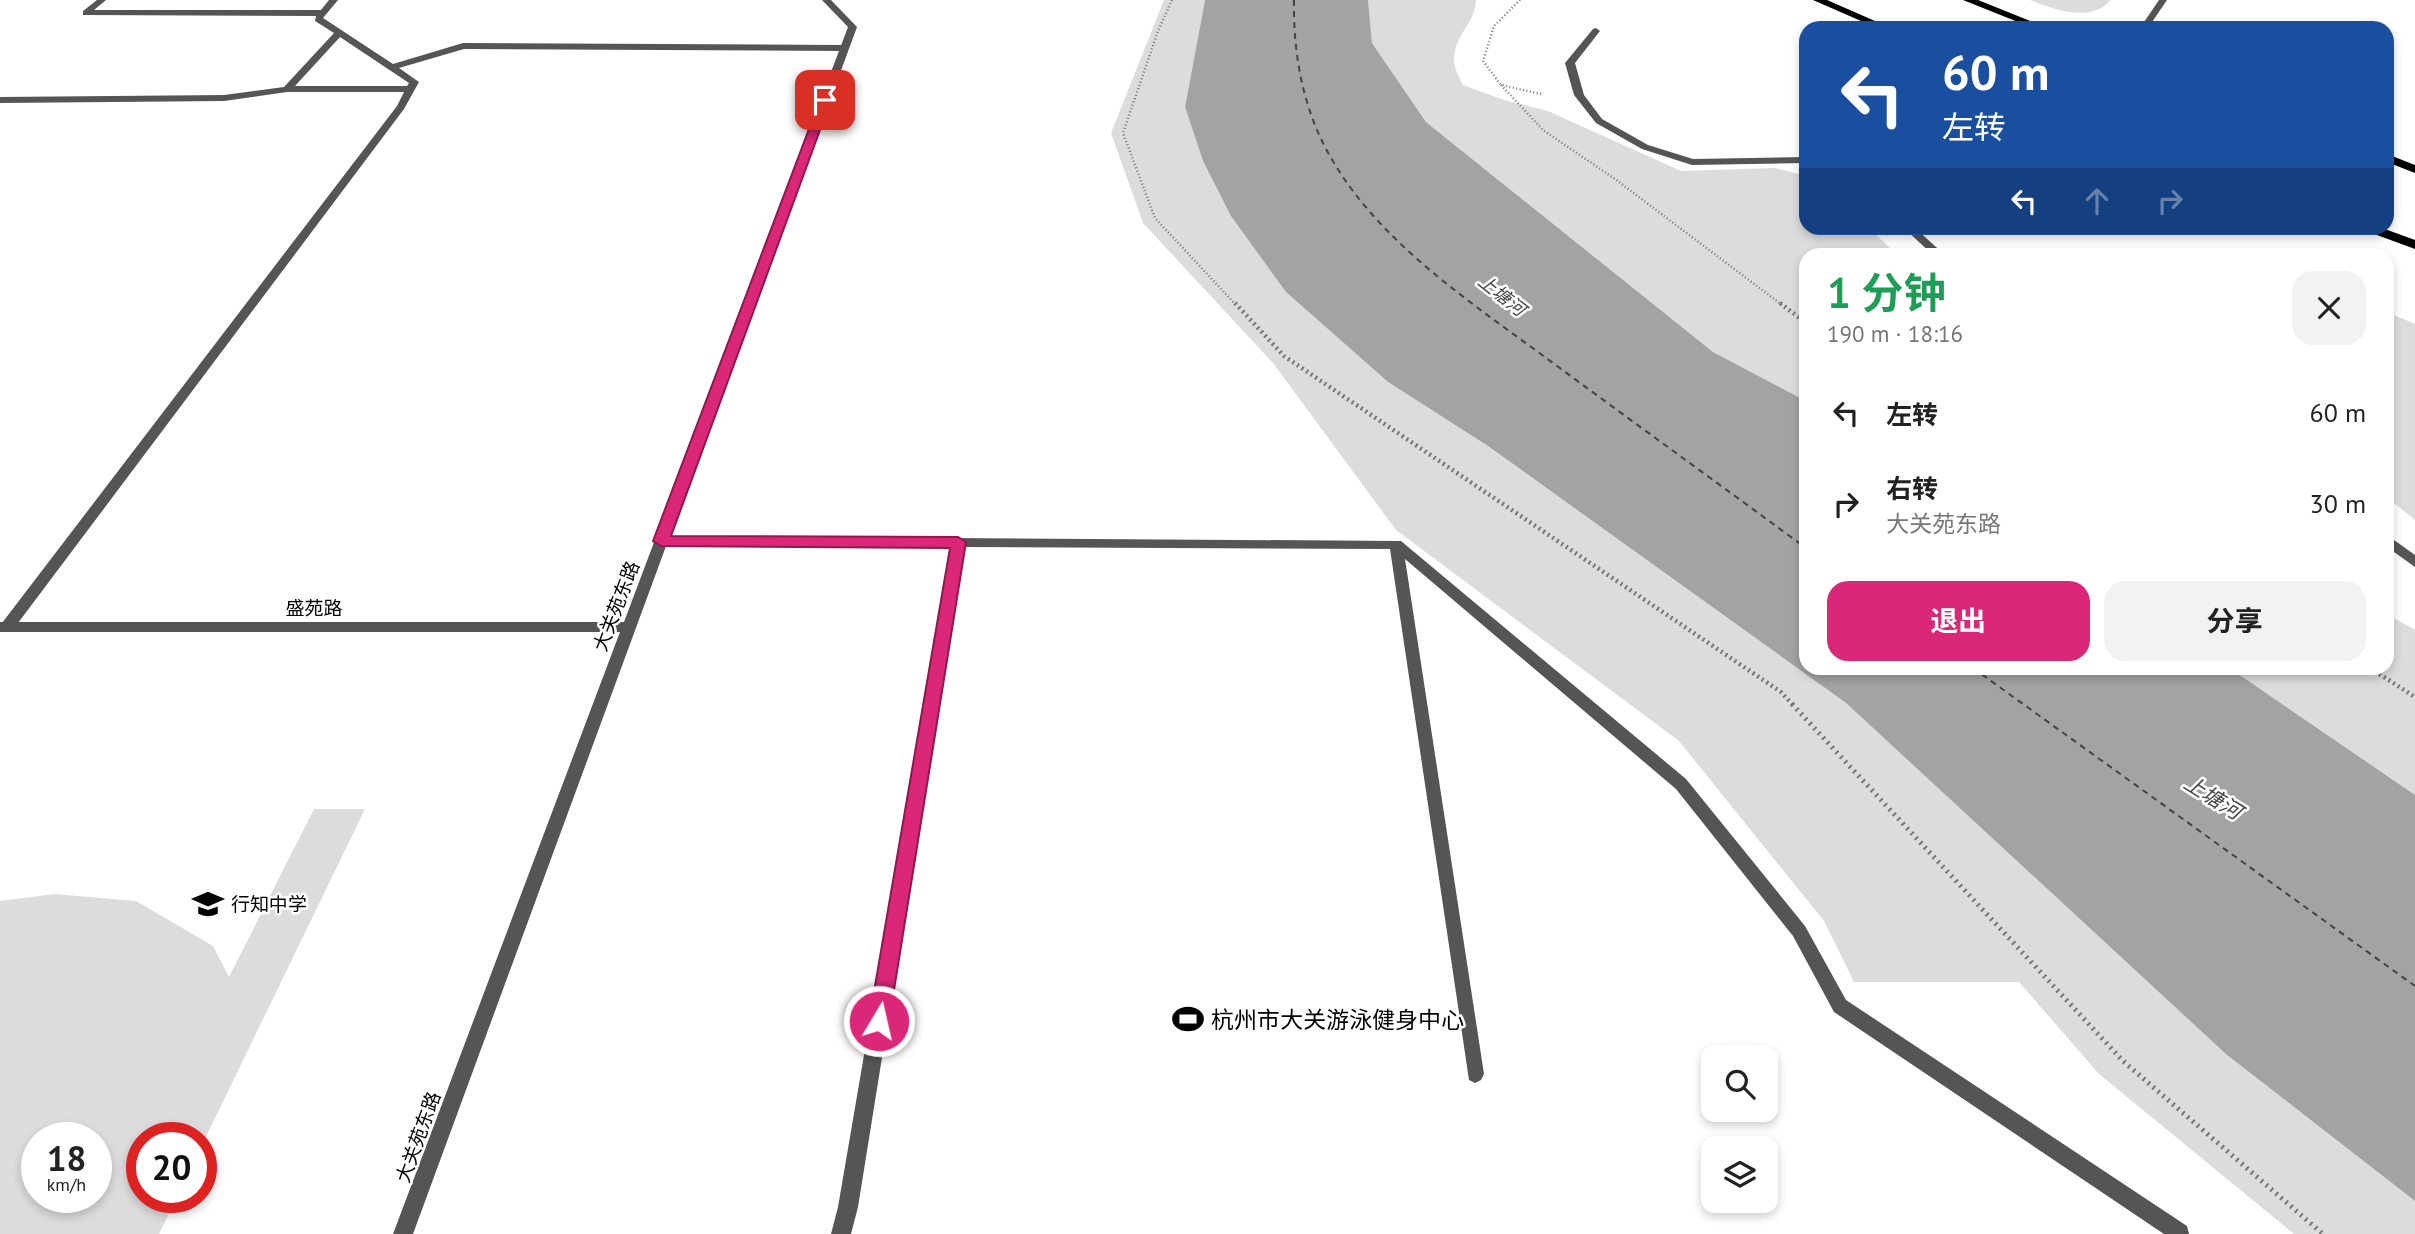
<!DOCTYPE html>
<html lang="zh">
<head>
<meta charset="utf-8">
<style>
  :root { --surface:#fff; --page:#f2f2f2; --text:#222; --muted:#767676; --accent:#db2777 }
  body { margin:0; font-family:"PT Sans","Noto Sans SC",sans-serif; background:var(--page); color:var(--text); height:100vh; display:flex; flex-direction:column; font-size:26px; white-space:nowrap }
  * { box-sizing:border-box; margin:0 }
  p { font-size:23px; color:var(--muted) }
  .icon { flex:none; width:38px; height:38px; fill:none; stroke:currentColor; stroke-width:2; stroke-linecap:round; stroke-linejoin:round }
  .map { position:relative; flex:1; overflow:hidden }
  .side { position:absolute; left:1799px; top:248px; width:595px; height:427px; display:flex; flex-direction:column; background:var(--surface); border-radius:21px; box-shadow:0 4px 10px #0003 }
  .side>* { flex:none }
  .banner { position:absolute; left:1799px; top:21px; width:595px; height:214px; border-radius:21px; box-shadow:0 4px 10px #0003; background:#1a4fa0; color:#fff; overflow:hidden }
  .buttons { position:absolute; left:1701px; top:1045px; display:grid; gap:14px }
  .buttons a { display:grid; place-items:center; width:77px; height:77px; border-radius:14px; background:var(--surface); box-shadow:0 4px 10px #0003; font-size:35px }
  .speed { position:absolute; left:21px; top:1122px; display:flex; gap:14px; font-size:35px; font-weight:700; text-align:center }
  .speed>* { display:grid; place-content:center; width:91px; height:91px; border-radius:50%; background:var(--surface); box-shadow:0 4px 10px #0003; line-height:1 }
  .speed small { font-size:18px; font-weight:400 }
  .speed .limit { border:10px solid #d22; background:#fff; color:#111 }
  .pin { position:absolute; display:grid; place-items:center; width:60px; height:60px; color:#fff; margin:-30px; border-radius:14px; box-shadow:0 4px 10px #0006 }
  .me { position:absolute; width:77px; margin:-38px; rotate:9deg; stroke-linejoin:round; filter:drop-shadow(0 0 5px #0008) }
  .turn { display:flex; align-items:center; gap:24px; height:147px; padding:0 28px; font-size:32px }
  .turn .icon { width:91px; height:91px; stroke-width:2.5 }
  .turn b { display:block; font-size:49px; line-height:60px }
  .lanes { display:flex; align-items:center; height:66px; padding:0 28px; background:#0003; justify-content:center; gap:35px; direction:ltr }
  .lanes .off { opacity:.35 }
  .round { display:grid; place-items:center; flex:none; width:74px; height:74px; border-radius:21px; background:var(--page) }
  .overview { display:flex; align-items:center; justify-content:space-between; height:119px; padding:0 28px }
  h1 { font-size:42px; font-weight:700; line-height:52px; color:#1e9e55 }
  .button { display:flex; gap:14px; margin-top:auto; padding:14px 28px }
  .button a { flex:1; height:80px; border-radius:21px; background:var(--accent); color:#fff; font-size:28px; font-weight:700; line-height:80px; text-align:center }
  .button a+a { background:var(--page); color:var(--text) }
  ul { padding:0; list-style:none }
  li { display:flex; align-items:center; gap:21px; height:91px; padding:0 28px }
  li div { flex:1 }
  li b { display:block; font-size:26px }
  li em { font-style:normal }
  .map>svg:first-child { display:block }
</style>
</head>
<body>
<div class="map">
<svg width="2415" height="1234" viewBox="0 0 2415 1234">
  <rect width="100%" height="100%" fill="#fff"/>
  <path fill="#dcdcdc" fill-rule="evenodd" d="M1164,0H1205L1185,107L1203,161L1231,215L1286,292L1388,382L1488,446L1846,703L2227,1055L2415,1201V1234H2294L2099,1074L2019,982H1854L1824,921L1679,741L1396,530L1273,363L1143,223L1111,133Z
    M1368,0H1476C1476,22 1455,34 1454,58C1453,66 1459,77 1463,85L1504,100L1548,111L1681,171L1775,168L1806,176V228H1869L1897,255L1806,256V401L1713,352L1426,122L1372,43Z
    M2030,0H2111C2091,23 2055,10 2030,0Z
    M2387,312L2415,324V520L2387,497Z
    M2387,614L2415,630V795L2231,669L2387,668Z
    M314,809H365L201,1147V1138H142V1197H177L159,1234H0V901L55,894L136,901L213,946L229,977ZM37,1138H96V1197H37Z"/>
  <path fill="#a3a3a3" d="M1205,0H1368L1372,43L1426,122L1713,352L1806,401V668L2231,669L2415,795V1201L2227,1055L1846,703L1488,446L1388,382L1286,292L1231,216L1203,161L1185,107Z"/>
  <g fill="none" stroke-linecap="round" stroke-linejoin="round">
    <path stroke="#444" stroke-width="2" stroke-dasharray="6 5" stroke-linecap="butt" d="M1294,0C1293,57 1304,114 1334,163C1386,249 1478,307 1557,366C1640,427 1723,487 1806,548
      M1973,668L2415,986"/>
    <path stroke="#777" stroke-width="2.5" stroke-dasharray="1 2.5" stroke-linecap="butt" d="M1172,0L1158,31L1123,133L1155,218L1236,305
      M1520,0L1494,26L1483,61L1501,85L1541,94
      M1501,85L1543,130L1615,179L1782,305"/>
    <path stroke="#777" stroke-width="4.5" stroke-dasharray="2 3.5" stroke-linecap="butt" d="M1235,303L1284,356L1781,692L1794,706
      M1780,303L1806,323
      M2370,668L2415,697"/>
    <path stroke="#777" stroke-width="5" stroke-dasharray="2 4.5" stroke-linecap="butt" d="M1792,704L2123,1061L2323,1234"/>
    <path fill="#555" fill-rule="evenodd" d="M97,0H106L94,10H321L329,0H338L323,18L393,64L463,43L845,45L849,48L845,51L464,49L399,68L419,82L404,109L12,631H2L0,627L2,623L397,106L404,92H287L224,101L0,103V97L224,95L284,87L334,33L315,21L316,16L83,15V11ZM340,37L409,83L407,86H295Z
      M1596,28L1600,31L1575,63L1584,95L1602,119L1648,145L1693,159L1806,157V163L1692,165L1642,149L1596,123L1574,95L1565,63L1593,29Z
      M1904,228H1915L1946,256H1934Z
      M2387,535L2415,555V567L2387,547Z
      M661,536L1401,541L1686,779L1805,926L1846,1000L2187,1226L2189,1234H2164L1834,1012L1793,936L1676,789L1405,559L1484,1074L1481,1080L1475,1083L1469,1080L1390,549L964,547L858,1207L851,1234H831L838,1207L951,547L661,546L654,541Z"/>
    <path fill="#555" fill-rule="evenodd" d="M822,0H831L857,27L413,1234H393L620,632H0V622H624L848,27Z
      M2159,0H2167L2148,28H2140Z"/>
    <path fill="#000" fill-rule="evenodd" d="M1813,0H1827L1891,28H1877Z
      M1963,0H1978L2048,28H2033Z
      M2387,154L2415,165V173L2387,162Z
      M2365,228H2382L2415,240V249L2366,231Z"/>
  </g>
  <path fill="#db2777" stroke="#8e194d" stroke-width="2" d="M825,96L831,100L671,536L958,537L966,542L889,1021L886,1028L879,1030L872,1028L869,1021L950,548L661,546L653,541L820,100Z"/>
  <defs>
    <symbol id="school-bare" viewBox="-9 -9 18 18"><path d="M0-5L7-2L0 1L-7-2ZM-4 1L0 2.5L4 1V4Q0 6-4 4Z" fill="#000" stroke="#fff" stroke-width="2.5" paint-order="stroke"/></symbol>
    <symbol id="stadium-bare" viewBox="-9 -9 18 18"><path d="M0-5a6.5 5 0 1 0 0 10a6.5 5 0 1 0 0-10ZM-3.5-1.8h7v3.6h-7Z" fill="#000" stroke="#fff" stroke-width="2.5" paint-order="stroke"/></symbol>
  </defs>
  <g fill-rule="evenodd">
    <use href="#school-bare" x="186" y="882" width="44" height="44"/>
    <use href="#stadium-bare" x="1166" y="997" width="44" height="44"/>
  </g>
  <g text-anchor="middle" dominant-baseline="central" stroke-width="5" stroke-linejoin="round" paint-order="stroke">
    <g font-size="18" font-style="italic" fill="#444" stroke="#fff">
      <text transform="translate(1502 295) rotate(38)">上塘河</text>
    </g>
    <g font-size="19" fill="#000" stroke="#fff">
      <text transform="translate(616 606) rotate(-69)">大关苑东路</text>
      <text x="314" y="608">盛苑路</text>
      <text transform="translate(418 1137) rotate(-70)">大关苑东路</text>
    </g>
    <g font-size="19" fill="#000" stroke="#fff" text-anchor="start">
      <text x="231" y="904">行知中学</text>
    </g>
    <g font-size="21" font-style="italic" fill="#444" stroke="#fff">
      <text transform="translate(2213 797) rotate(32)">上塘河</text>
    </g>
    <g font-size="23" fill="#000" stroke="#fff" text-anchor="start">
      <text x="1211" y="1019">杭州市大关游泳健身中心</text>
    </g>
  </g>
</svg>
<div class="buttons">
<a><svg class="icon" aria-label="search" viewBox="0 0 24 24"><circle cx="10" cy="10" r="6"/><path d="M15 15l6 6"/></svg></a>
<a><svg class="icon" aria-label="layers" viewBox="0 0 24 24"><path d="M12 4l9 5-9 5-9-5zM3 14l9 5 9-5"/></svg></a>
</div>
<div class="speed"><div>18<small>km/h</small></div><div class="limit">20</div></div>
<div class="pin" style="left:825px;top:100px;background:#d93025"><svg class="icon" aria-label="arrive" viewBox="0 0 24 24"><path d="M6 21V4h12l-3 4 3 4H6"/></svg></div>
<svg class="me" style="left:879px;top:1021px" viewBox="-20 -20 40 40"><circle r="17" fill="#db2777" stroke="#fff" stroke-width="3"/><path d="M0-11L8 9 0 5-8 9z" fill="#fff"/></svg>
<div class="banner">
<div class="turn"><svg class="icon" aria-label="left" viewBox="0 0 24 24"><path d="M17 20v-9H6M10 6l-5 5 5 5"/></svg><div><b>60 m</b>左转</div></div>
<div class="lanes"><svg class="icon" aria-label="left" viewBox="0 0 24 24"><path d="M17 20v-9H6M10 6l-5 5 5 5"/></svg><svg class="icon off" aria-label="ahead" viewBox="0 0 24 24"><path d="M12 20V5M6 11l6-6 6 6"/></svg><svg class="icon off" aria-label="right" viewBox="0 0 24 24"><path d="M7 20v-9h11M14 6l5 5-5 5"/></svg></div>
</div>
<section class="side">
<div class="overview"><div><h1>1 分钟</h1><p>190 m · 18:16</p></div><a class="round"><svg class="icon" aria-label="close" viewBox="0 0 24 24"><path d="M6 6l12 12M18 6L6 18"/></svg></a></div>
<ul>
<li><svg class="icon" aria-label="left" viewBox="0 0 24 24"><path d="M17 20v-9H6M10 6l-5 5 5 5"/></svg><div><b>左转</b></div><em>60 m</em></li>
<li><svg class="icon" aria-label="right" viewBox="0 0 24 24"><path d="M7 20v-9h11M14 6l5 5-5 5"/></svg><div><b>右转</b><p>大关苑东路</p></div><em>30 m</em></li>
</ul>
<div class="button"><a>退出</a><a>分享</a></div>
</section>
</div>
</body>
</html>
